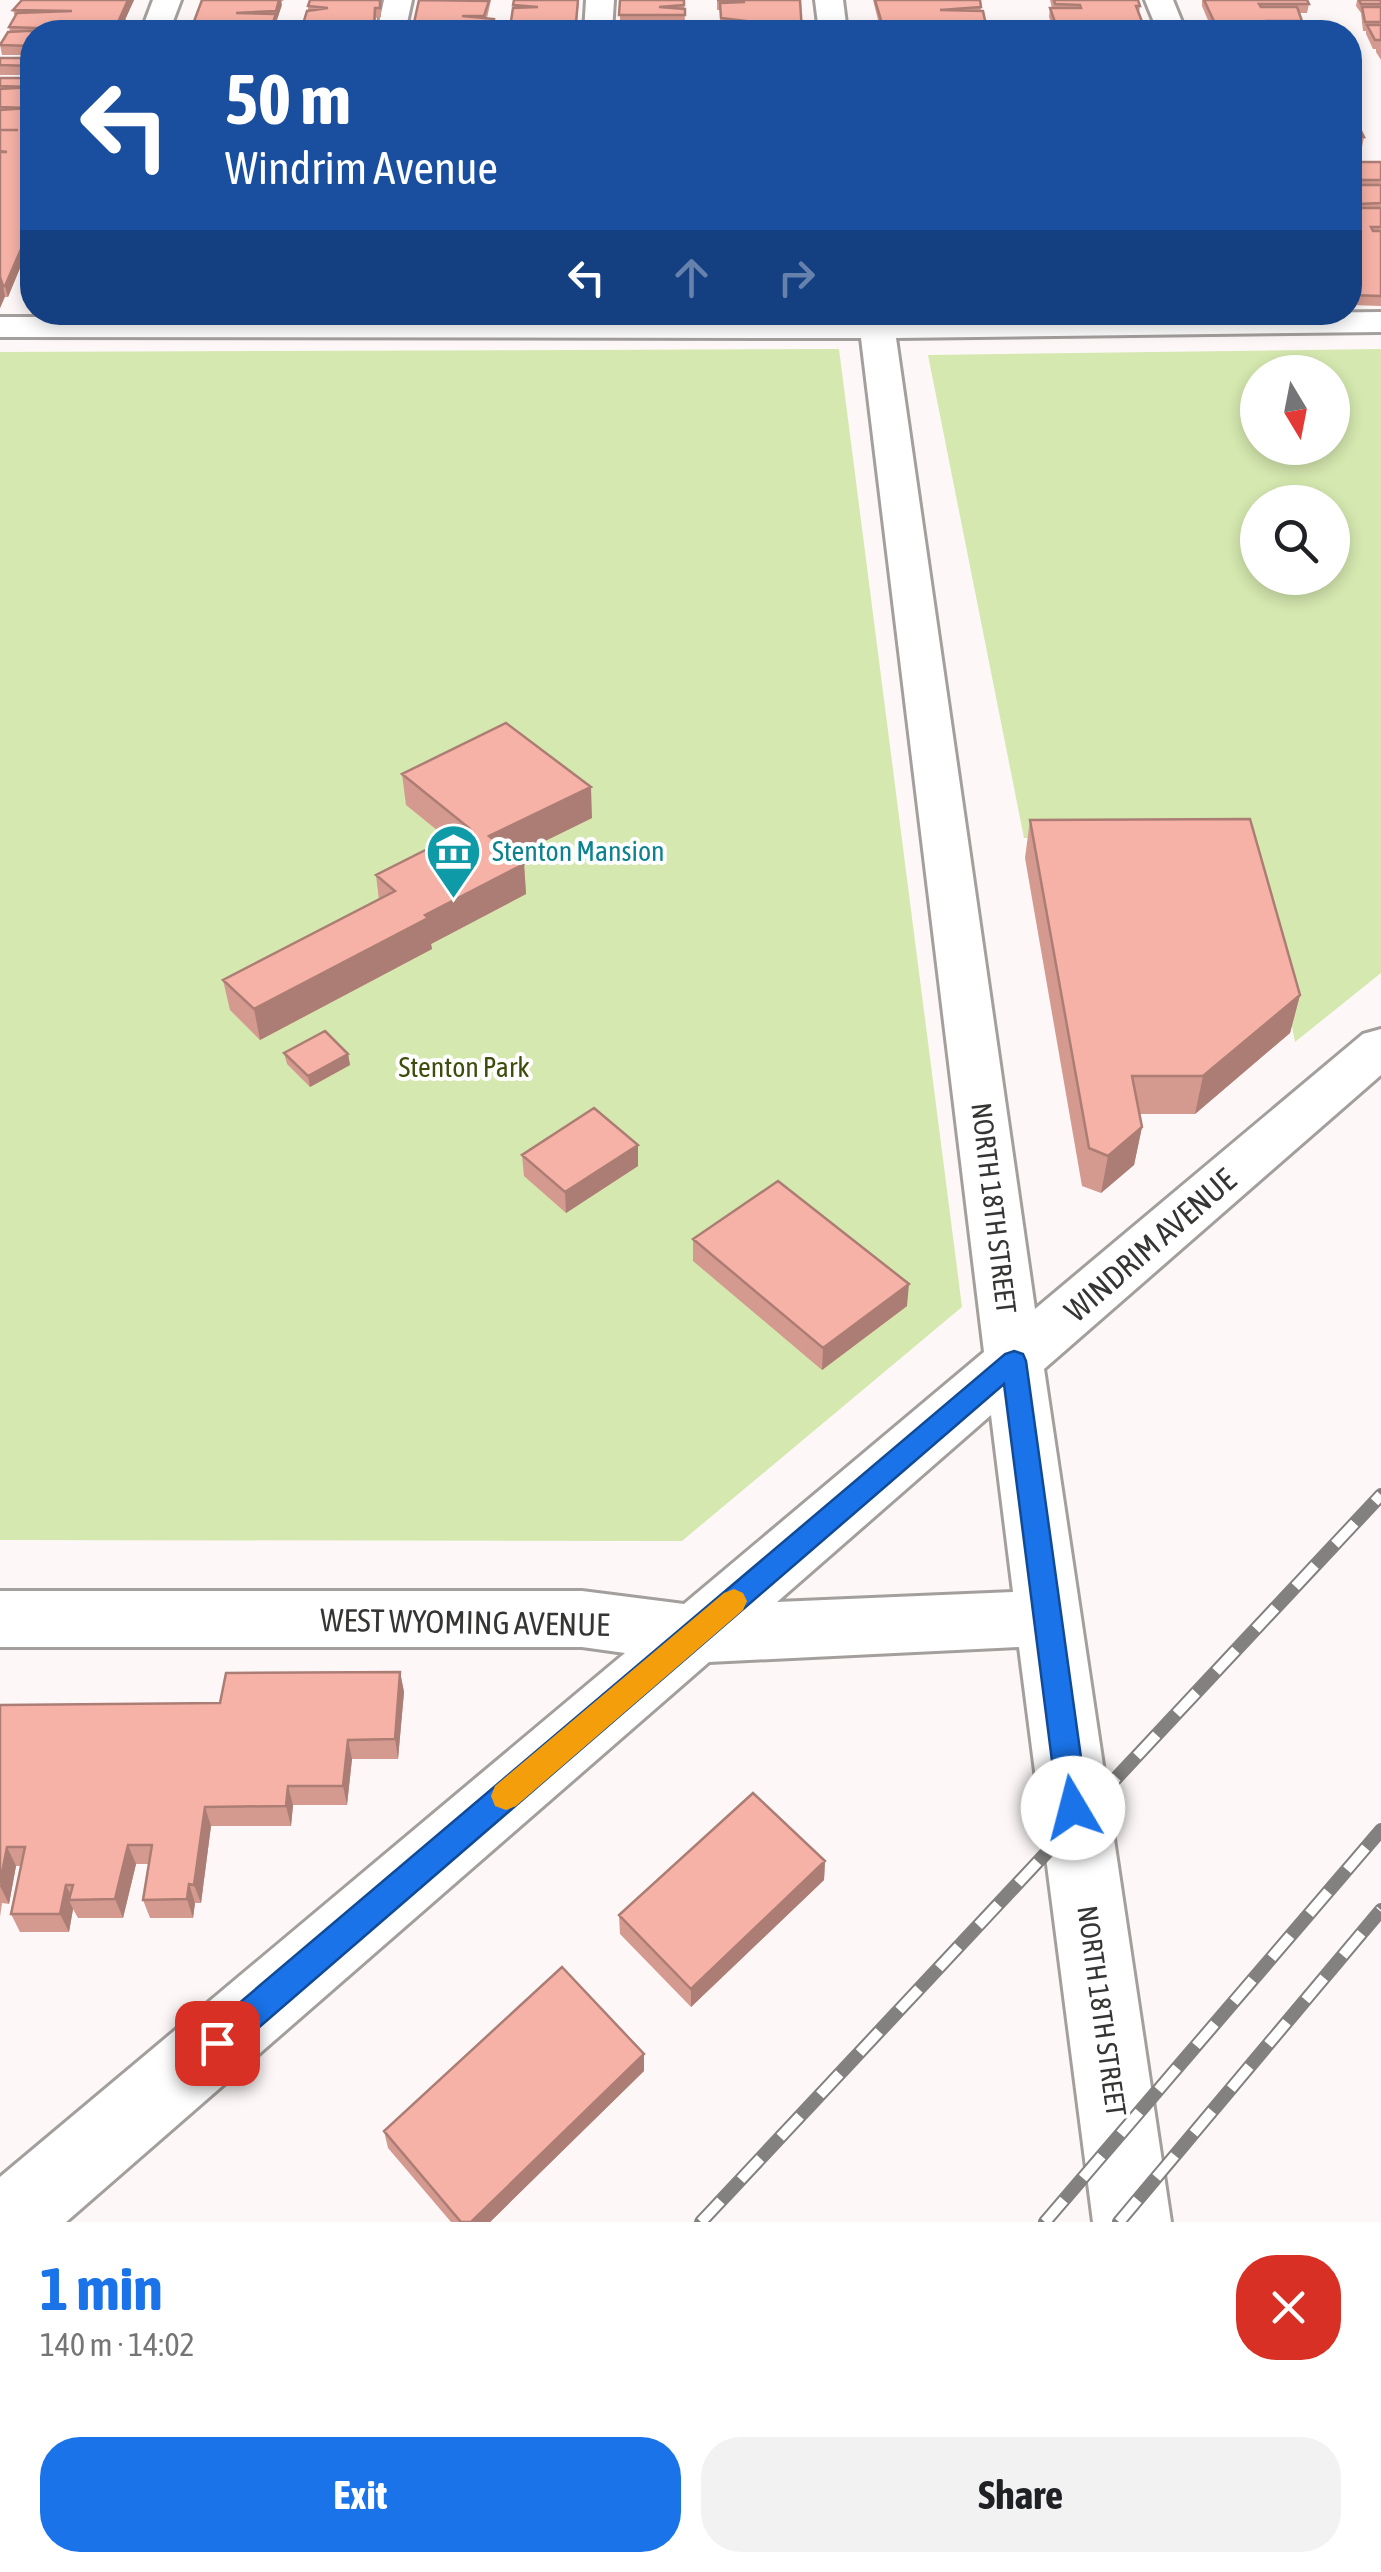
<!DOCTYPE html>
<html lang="en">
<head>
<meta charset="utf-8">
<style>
  :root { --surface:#fff; --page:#f2f2f2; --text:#202124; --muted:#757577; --accent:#1a73e8 }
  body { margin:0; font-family:"Asap Condensed",sans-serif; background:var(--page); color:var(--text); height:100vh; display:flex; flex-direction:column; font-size:38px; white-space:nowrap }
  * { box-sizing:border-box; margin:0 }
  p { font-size:32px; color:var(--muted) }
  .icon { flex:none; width:55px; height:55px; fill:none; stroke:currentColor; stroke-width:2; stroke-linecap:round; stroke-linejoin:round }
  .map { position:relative; height:2222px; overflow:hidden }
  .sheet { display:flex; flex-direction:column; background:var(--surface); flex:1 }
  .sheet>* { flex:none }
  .banner { position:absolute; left:20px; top:20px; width:1342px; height:305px; border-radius:40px; box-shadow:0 5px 15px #0003; background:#1a4fa0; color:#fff; overflow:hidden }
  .needle { width:65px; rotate:170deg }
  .controls { position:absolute; left:1240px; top:355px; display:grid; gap:20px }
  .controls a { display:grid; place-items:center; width:110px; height:110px; border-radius:50%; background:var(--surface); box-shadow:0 5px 15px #0003; font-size:50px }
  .pin { position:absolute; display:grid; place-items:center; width:85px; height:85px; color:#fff; margin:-42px; border-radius:20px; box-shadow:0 5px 15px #0006 }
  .me { position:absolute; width:110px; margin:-55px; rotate:352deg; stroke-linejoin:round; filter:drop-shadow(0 0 8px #0008) }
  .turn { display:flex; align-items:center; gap:35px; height:210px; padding:0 40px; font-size:45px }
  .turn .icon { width:130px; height:130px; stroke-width:2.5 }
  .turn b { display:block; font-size:70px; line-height:85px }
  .lanes { display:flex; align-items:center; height:95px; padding:0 40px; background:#0003; justify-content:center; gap:50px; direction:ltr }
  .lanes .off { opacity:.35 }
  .round { display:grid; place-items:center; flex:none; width:105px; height:105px; border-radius:40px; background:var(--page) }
  .head { display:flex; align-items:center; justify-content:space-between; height:170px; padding:0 40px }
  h1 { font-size:60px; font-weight:700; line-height:75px; color:var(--accent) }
  .cta { display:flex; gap:20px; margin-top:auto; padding:20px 40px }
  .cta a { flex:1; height:115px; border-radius:40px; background:var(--accent); color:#fff; font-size:40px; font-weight:700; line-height:115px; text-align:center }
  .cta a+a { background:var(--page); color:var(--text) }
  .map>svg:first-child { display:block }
</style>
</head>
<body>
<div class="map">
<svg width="1381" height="2222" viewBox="0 0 1381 2222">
  <rect width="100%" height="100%" fill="#fdf8f7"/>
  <path fill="#d5e8af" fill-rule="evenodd" d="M839,349L962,1307L682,1541L0,1540V352Z
    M1381,349V973L1295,1042L1255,836L1024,838L928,355ZM1258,372H1332V448H1258ZM1258,502H1332V578H1258Z"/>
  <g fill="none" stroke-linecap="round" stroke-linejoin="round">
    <defs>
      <path id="street" d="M153,0H181L169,32H141Z
        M384,0H412L405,32H377Z
        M586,0H614L612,32H584Z
        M815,0H843L847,32H819Z
        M1145,0H1173L1186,32H1158Z
        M858,312H892L893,317L1381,312V332L896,338L1035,1309L1363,1034L1381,1029V1075L1044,1369L1171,2222H1093L1019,1647L709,1662L66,2222H0V2177L625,1653L582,1647H0V1591H582L684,1604L984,1352L861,338L0,337V317L858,318ZM991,1415L1013,1592L777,1602Z"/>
    </defs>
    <use href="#street" stroke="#a39f9d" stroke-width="6"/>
    <use href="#street" fill="#fff" fill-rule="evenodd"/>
    <defs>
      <path id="rail" d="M701,2222L1381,1495
        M1045,2222L1381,1830
        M1119,2222L1381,1910"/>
    </defs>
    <use href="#rail" stroke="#838180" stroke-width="14"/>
    <use href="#rail" stroke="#fff" stroke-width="10" stroke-dasharray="29" stroke-linecap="butt"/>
  </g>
  <path fill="#d4998f" d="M22,0H134L124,22L126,29L124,32H32V55H2L0,45L10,32L9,27L15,17L13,10Z
    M202,0H284L281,2L274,32H190Z
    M380,0L381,17L376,18L375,32H304L303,24L308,10V6Z
    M419,0H491L487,18L494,19L493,32H412Z
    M514,0H579L576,32H510Z
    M620,0H684L685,24L620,22Z
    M717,0L800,11L802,32H718L720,22V10H717Z
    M873,0H980L981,11L986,25V30L989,32H881Z
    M1050,0H1138L1140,6L1139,13L1146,32H1061V31H1054L1049,17L1050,8H1052Z
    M1202,0H1307L1309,4L1307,13H1299L1302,21L1300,30H1299L1300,32H1213L1202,6Z
    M1357,0H1381V60L1376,52V49H1373L1366,34V31H1363L1361,13L1356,6Z
    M0,58H32V75H0Z
    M0,78H32V239L8,297H5L0,308Z
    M1350,128L1364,137L1362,147H1359L1360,151L1358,161H1350Z
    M1350,162H1381V306L1350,305Z
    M402,774L592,818L514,856L524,864L526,894L431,944L432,949L260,1040L230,1010L223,980L379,900L376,875L448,839L406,805Z
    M1030,820L1300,995L1290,1033L1195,1114H1139L1142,1127L1134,1165L1101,1193L1082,1186L1025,858Z
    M284,1053L348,1054L350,1065L310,1087L287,1064Z
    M522,1155L638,1166L566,1213L524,1176Z
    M693,1239L907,1306L822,1370L693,1261Z
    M400,1672L404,1692L398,1759H352L347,1805H293L291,1826H211L201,1903H195L193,1918H150L143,1900L149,1864H136L123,1918H78L73,1909L69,1932H20L11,1914L21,1866H16L9,1904L2,1903L0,1917V1705L220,1703Z
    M825,1861L824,1880L691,2007L620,1934L619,1915Z
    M644,2071L490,2222H451L388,2148L384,2131Z"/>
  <path fill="#ac7d74" d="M128,0H134L124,22L126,29L124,32H119V20Z
    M279,0H281L282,5L277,20L276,11Z
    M276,14L277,23L274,32H271Z
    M32,224V239L8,297L5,286Z
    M1,277L5,296L0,308V278Z
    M591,787L592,818L492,867L489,836Z
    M524,864L526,894L431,944L432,949L260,1040L254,1009L425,915Z
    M1300,995L1290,1033L1195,1114L1203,1076Z
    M348,1054L350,1065L310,1087L308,1076Z
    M1142,1127L1134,1165L1101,1193L1108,1156Z
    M638,1145V1166L566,1213L565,1192Z
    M909,1284L907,1306L822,1370L823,1348Z
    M400,1672L404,1692L398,1759L395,1739Z
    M348,1740L352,1759L347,1805L343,1786Z
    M288,1786L293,1805L291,1826L286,1806Z
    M205,1807L211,1826L201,1903L194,1885Z
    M128,1845L136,1864L123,1918L115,1899Z
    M7,1847L16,1866L9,1904L0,1886Z
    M825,1861L824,1880L691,2007V1989Z
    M189,1884L195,1903L193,1918L187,1899Z
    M66,1885L73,1900H69L73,1909L69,1932L60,1914Z
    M644,2054V2071L490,2222H471Z"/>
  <path fill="#f6b2a6" stroke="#ac7d74" stroke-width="2.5" d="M22,0H128L119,20H124L119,32H32V46L0,45L8,32L63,29L9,27L17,13L72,11L13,10Z
    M202,0H279L276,11L236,13L276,14L270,30L230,29L229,32H190Z
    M310,0H380V8H375L374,26L303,24L307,11L328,8L308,6Z
    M419,0L489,1L484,16H462L494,19L492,27H482L480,32H412Z
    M514,0H578L576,23L511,21L513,8L538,7L513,5Z
    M620,0H684V5L659,7L685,9V15H619Z
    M717,0H800L802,32H719L718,22L746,21L721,18L720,3L745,2Z
    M875,0H980L981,7L940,10L983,11L986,25L945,28L988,30L989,32H883V27Z
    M1054,0H1138L1140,6H1136L1146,32H1064L1062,27L1087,26L1086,22H1055L1050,8H1081L1080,5L1055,4Z
    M1204,0H1307L1309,4H1259L1261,7H1297L1302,21H1267L1270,26L1296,25L1300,32H1219Z
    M1359,0H1381V4H1361Z
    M1362,7H1381V22H1365Z
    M618,22L685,25L686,32H618Z
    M1367,25H1381V40H1375Z
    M575,30V32H510L511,31Z
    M0,58H32V66L0,65Z
    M0,78H32V87L0,86Z
    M32,87V224L5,286H3L0,277V152H7L0,151V130H18H0V110L28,108L0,107V89Z
    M1350,128L1351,130L1360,129L1364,137H1350Z
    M1350,143H1357L1360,151H1350Z
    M1350,162H1381V180H1350Z
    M1350,183L1351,185H1381V203L1359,204L1361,208H1381V227H1371L1373,231H1381V296L1350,295Z
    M506,723L591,787L489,836L524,864L425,915L428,918L254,1009L223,980L395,891L376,875L469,828L402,774Z
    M1250,819L1300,995L1203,1076H1132L1142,1127L1108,1156L1089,1148L1030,820Z
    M325,1031L348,1054L308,1076L284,1053Z
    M594,1108L638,1145L565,1192L522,1155Z
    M778,1181L909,1284L823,1348L693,1239Z
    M400,1672L395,1739L348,1740L343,1786H288L286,1806L205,1807L194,1885L189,1884L187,1899L143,1900L152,1845H128L115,1899L69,1900L73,1885H66L60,1914H11L25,1847H7L0,1883V1705L220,1703L226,1673Z
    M753,1793L825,1861L691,1989L619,1915Z
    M562,1967L644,2054L471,2222H461L384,2131Z"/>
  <path fill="#1a73e8" stroke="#114b97" stroke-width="2.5" d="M1014,1351L1023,1354L1026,1361L1088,1808L1084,1818L1073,1822L1063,1818L1058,1808L1004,1384L228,2054L217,2059L205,2054L201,2043L205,2032L1005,1354Z"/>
  <path fill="#f59e0b" d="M734,1589L743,1593L747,1601L743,1610L516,1806L506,1810L495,1806L491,1796L495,1786L724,1593Z"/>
  <defs>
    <symbol id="museum-pin" viewBox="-11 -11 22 30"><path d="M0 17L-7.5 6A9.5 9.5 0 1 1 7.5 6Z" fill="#0f9aa8" stroke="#fff"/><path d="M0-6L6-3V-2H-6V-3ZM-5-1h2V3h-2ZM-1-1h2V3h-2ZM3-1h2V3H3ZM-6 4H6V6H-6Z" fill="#fff"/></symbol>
  </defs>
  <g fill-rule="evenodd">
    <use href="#museum-pin" x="422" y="820" width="63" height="86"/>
  </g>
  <g text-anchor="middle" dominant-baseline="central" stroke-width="8" stroke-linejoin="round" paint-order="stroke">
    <g font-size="28" fill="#0d838f" stroke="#fff" text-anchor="start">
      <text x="492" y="851">Stenton Mansion</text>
    </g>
    <g font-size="28" fill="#3d4d0c" stroke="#fff">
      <text x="464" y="1067">Stenton Park</text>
    </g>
    <g font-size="28" fill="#363534" stroke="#fff">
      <text transform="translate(994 1208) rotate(83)">NORTH 18TH STREET</text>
      <text transform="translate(1102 2011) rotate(82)">NORTH 18TH STREET</text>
    </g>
    <g font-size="32" fill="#363534" stroke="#fff">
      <text transform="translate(1150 1245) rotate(-41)">WINDRIM AVENUE</text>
      <text transform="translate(465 1622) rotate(1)">WEST WYOMING AVENUE</text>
    </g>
  </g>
</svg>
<div class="controls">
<a><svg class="needle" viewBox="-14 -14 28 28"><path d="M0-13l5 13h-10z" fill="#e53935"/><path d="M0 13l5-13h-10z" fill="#757577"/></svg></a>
<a><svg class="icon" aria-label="search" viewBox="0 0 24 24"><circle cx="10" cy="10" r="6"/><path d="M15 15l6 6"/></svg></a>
</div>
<div class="pin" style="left:217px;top:2043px;background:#d93025"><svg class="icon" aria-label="arrive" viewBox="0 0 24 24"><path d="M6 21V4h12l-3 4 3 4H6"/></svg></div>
<svg class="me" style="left:1073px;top:1808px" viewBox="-20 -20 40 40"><circle r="19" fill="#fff"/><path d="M0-13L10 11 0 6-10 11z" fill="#1a73e8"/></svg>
<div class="banner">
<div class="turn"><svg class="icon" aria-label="left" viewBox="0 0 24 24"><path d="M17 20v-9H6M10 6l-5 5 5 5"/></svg><div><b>50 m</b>Windrim Avenue</div></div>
<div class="lanes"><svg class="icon" aria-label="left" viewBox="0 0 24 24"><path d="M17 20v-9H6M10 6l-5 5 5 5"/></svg><svg class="icon off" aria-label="ahead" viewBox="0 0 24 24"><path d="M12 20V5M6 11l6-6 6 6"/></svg><svg class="icon off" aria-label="right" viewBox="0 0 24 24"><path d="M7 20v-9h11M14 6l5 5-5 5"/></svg></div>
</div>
</div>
<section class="sheet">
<div class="head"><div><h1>1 min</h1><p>140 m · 14:02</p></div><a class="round" style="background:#d93025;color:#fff"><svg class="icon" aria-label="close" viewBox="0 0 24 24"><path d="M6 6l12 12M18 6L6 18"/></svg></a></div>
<div class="cta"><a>Exit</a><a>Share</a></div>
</section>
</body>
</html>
